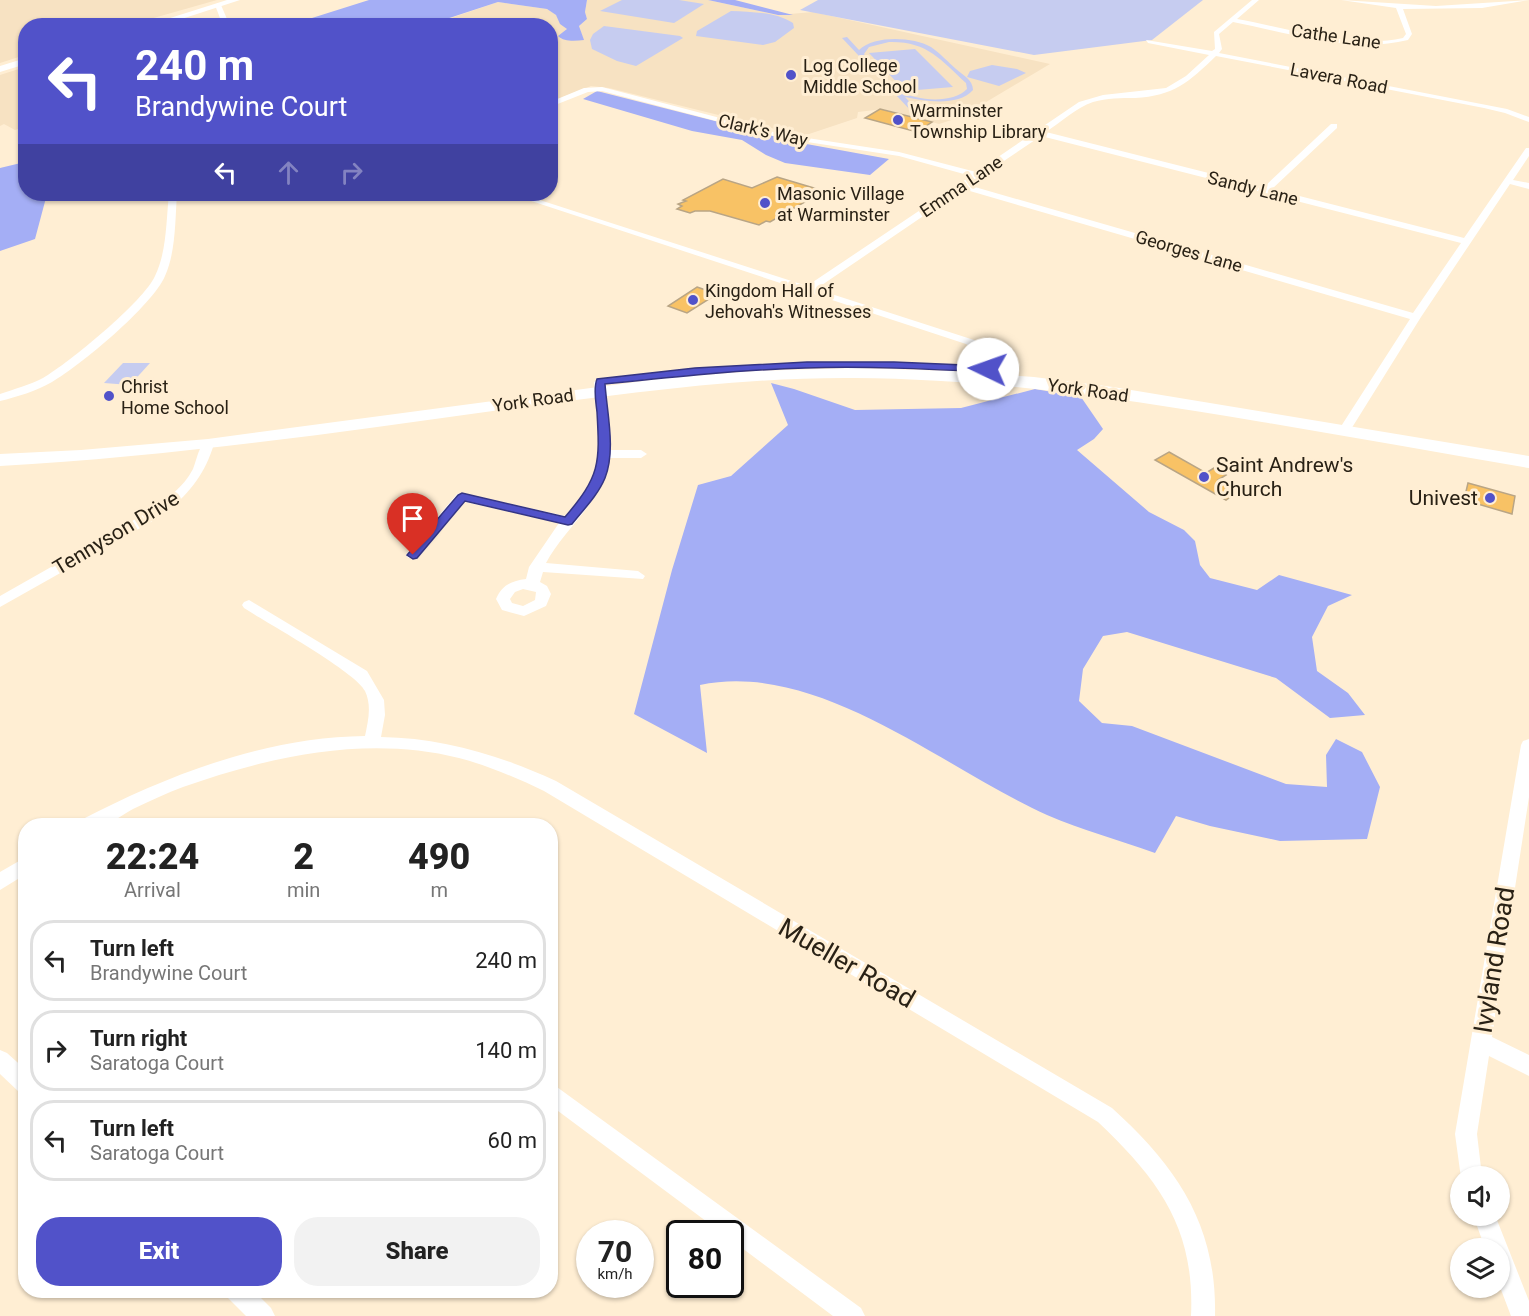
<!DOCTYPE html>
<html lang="en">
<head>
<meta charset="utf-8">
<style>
  :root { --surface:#fff; --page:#f2f2f2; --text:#222; --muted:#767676; --line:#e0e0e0; --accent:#5152c9 }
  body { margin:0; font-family:Roboto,sans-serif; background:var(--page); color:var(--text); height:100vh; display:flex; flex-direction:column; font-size:22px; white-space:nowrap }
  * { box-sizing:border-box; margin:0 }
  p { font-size:20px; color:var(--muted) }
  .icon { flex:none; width:33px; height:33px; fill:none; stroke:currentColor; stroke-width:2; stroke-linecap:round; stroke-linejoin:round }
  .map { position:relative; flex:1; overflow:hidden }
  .panel { position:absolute; left:18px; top:818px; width:540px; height:480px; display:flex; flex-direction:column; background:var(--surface); border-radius:24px; box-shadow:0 2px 4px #0004 }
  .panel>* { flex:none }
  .top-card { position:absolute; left:18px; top:18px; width:540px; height:183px; border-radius:24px; box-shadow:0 2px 4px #0004; background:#5152c9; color:#fff; overflow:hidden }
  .controls { position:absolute; left:1450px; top:1166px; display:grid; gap:12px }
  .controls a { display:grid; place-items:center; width:60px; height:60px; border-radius:50%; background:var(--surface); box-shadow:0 2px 4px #0004; font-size:30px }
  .speed { position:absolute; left:576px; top:1220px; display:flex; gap:12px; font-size:30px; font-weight:700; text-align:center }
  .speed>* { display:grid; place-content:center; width:78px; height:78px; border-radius:50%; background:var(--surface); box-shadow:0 2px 4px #0004; line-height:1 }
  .speed small { font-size:15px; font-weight:400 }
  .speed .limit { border:3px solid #111; border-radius:9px; background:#fff; color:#111 }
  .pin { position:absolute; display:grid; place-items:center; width:51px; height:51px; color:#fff; margin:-62px -26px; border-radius:50% 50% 50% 0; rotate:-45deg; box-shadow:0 0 6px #0007 }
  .pin .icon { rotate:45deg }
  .me { position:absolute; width:66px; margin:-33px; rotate:273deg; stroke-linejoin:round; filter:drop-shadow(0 0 4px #0008) }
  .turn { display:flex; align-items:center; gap:21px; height:126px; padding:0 18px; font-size:27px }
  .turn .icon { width:78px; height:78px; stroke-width:2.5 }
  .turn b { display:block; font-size:42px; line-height:51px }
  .lanes { display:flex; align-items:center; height:57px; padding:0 18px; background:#0003; justify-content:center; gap:30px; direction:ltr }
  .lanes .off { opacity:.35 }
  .eta { display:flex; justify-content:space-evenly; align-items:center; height:102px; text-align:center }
  .eta b { font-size:36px; font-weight:800; line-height:42px }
  .action { display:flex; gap:12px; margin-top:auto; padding:12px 18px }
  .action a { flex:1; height:69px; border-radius:24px; background:var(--accent); color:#fff; font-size:24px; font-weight:800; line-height:69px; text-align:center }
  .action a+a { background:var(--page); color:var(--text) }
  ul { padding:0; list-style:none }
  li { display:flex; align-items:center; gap:18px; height:81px; margin:0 12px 9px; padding:0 6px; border:3px solid var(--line); border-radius:24px }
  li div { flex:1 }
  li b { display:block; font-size:22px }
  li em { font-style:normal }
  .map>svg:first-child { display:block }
  .built { fill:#f7e2c2 }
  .green { fill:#c6ccf0; fill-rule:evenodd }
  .forest { fill:#a4aef5 }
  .building { fill:#f8c265; stroke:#b9a585; stroke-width:1.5 }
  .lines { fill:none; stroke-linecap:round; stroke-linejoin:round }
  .minor { fill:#fff; fill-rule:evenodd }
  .major { fill:#fff; fill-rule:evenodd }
  .highway { fill:#fff; fill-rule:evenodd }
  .route { fill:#5152c9; stroke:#353583; stroke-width:1.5 }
  .poi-dot { fill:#5152c9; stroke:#ffeed3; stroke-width:2 }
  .labels { text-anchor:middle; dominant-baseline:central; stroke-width:6; stroke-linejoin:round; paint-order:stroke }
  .far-street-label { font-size:18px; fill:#292115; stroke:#ffeed3 }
  .far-poi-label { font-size:18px; fill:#292115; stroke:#ffeed3; text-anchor:start }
  .poi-label { font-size:21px; fill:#292115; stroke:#ffeed3; text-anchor:start }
  .street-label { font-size:21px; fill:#292115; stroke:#ffeed3 }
  .near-street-label { font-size:26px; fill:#292115; stroke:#ffeed3 }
</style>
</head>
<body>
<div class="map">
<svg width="1529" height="1316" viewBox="0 0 1529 1316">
  <rect width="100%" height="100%" fill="#ffeed3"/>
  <g class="built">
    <path d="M0 0H217L129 25 26 26 25 55 0 63Z"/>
    <path d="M587 0H708L778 15 813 12 1050 64 961 117 939 124 883 109 858 112 857 118 803 136 609 88 591 86 551 102 550 26H428L498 2 547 9 556 15 567 29 560 38 580 40 583 39 579 26 587 19 585 12Z"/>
    <path d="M25 67V127L15 130 4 124 0 126V75Z"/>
  </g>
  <g class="green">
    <path d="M622 0H679L704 4 674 23 600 11Z"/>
    <path d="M818 0H1203L1152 40 1034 55 800 10Z"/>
    <path d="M731 11C751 12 776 12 793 23L794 28 775 42 763 45 696 36 697 31Z"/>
    <path d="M604 26 680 36 683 38 636 66 617 61 592 49 590 40 593 34Z"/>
    <path d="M847 37 859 50C875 35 913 37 931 47 940 53 948 62 956 69 963 75 973 80 973 90 958 107 924 101 905 97L919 112 913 113 842 38ZM889 42C927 41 940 59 966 83L967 89C953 104 916 101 900 91 887 83 873 66 864 54L869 47Z"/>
    <path d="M915 49 953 87 905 91 869 53Z"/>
    <path d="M992 65 1017 69 1026 73 999 86 967 77 970 71Z"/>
    <path d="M123 363H150L130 385 104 383Z"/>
  </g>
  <g class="forest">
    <path d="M369 0H587L585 12 587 19 579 26 584 40C575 41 564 42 558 36L567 29 560 24 556 15 547 9 498 2 428 25H329L312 18Z"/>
    <path d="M708 0H735L793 15H778Z"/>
    <path d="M597 91 801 143 889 159 870 175 785 163 766 155 742 140 692 131 583 99Z"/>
    <path d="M25 162 26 194H47L35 239 0 251V168Z"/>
    <path d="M771 383 794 389 855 410 961 408 1035 389 1081 397 1103 429 1094 439 1077 450 1149 512 1184 530 1195 541 1200 565 1210 578 1257 590 1279 575 1352 595 1328 606 1312 637 1317 671 1348 693 1365 715 1330 718 1276 678 1127 632 1103 636 1083 669 1079 701 1102 723 1132 726 1286 784 1327 787 1326 755 1336 739 1362 752 1380 787 1367 839 1280 841 1210 826 1176 816 1155 853C1119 840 1082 830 1047 815 944 769 819 660 700 685L707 753 634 714 672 570 698 485 731 476 788 425Z"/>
  </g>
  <g class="building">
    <path d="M880 109 932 122 917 132 865 118Z"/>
    <path d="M777 177 824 191 770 222 766 221 759 225 710 211H695L690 213 677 209 682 206 678 204 686 201 683 200 723 179 752 188Z"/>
    <path d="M697 287 717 294 687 313 668 306Z"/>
    <path d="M1169 452 1206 473 1214 468 1226 475 1218 480 1239 491 1226 500 1155 460Z"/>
    <path d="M1468 483 1515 496 1512 514 1464 500Z"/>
  </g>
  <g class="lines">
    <g class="minor">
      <path d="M1252 0H1259L1237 19C1288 28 1353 49 1403 38L1406 34 1396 8 1341 0 1436 6 1529 0 1482 8 1403 9 1412 34 1408 40C1352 54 1289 33 1233 22L1219 34 1222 49 1219 53 1507 109 1529 117V122L1505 113 1484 108 1216 56C1189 82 1174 96 1135 98 1121 98 1107 98 1093 102 1076 108 1061 122 1046 132L1264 187 1331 124H1337V128L1272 189 1464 238 1526 148H1529V156L1513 180 1529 183V189L1510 184 1421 317 1348 434 1344 435 1338 431 1410 319 963 189 816 289 974 340C990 349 993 362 995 379L989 382 983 379 978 353 966 344 510 194H521L807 286 971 176 899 156 781 138 602 91 588 92 550 107V102L584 88 602 87 781 134 899 152 976 172 1079 102 1103 95 1166 88 1186 76 1209 55 1148 43 1146 40 1212 51 1215 49 1214 32ZM1041 136 1461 243 1413 313 968 185Z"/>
      <path d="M218 3 221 5 230 26H223L215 5Z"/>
      <path d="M169 194H177C175 221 176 251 165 276 152 306 81 365 52 382 36 391 17 397 0 401V394C14 389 30 385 43 378 69 363 144 301 155 276 167 251 166 221 169 194Z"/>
      <path d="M600 379 606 382 610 450H641L647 454 641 458H609C605 500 565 527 546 563L638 571 645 576 643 579 543 572 540 582 547 586 551 594 546 606 524 616 502 610 496 599C502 585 511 581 526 579L529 567 559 523 465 502 418 558H408L406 555 408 552 457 494 462 493 565 516C574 505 585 495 591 482 605 451 596 414 594 382ZM523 589 536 592 535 600 523 606 512 603 510 599 515 592Z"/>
      <path d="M208 440 214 444C204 477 186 498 158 518L0 607V596L148 512C166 500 183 488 193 469 197 460 199 443 208 440Z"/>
      <path d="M249 600 367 671 384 700 385 715 381 737C443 738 499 755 556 781L1112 1108C1177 1167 1217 1225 1215 1316H1191C1195 1228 1159 1180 1098 1122L544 791C517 778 489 766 459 758 367 735 271 756 183 787 167 793 150 801 133 809 124 814 112 823 101 825 94 826 86 825 78 825L81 820C168 775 265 737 365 736 368 721 372 706 365 691 356 672 267 623 244 608L242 605 244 602Z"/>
      <path d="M1529 739V797L1492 1037 1529 1055V1076L1489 1056 1477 1134 1482 1176H1461V1178L1455 1134 1521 745 1523 741Z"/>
      <path d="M26 857V874L0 890V872Z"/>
      <path d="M0 1050 7 1053 26 1070V1095L19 1092 0 1074Z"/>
      <path d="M550 1082 861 1308 865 1316H833L730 1239V1233H722L550 1105Z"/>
      <path d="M1473 1215H1495L1529 1301V1316H1511L1500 1287V1248H1485Z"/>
      <path d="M224 1290H253L271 1308 275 1316H246L228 1298Z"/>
    </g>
    <g class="major">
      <path d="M227 0H240L160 26H145Z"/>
      <path d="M26 58V64L0 72V66Z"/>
    </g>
    <path class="highway" d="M853 368 952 371 1034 377 1113 387 1529 456V468C1440 453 1351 437 1262 422 1125 399 994 379 854 378 735 377 618 395 500 410 334 433 168 457 0 466V454L81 450 208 439 666 378 755 371Z"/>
  </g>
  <path class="route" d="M807 362H894L988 366 993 369 988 372C927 369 866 366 805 368 738 370 672 377 605 384 607 413 616 450 605 478 598 495 584 509 572 524L568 525 465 501 417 558 413 559 407 555 458 495 462 493 565 517C600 476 600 464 597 412 596 402 593 389 597 379L695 368Z"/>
  <g class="poi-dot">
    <circle cx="791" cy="75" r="6"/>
    <circle cx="898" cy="120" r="6"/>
    <circle cx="765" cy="203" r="6"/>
    <circle cx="693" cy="300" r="6"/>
    <circle cx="109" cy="396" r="6"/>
    <circle cx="1204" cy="477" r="6"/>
    <circle cx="1490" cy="498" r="6"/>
  </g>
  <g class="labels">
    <g class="far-street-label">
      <text transform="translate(1336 36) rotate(8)">Cathe Lane</text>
      <text transform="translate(1339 78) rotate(11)">Lavera Road</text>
      <text transform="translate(763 130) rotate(13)">Clark's Way</text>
      <text transform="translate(961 186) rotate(-34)">Emma Lane</text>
      <text transform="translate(1253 188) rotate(14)">Sandy Lane</text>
      <text transform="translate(1189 251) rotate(16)">Georges Lane</text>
      <text transform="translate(1088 390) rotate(8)">York Road</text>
      <text transform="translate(533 400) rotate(-8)">York Road</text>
    </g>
    <g class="far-poi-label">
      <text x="803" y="65">Log College<tspan x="803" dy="21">Middle School</tspan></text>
      <text x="910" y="110">Warminster<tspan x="910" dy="21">Township Library</tspan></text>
      <text x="777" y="193">Masonic Village<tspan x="777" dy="21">at Warminster</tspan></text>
      <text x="705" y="290">Kingdom Hall of<tspan x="705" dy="21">Jehovah's Witnesses</tspan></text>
      <text x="121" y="386">Christ<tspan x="121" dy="21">Home School</tspan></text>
    </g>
    <g class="poi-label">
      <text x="1216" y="465">Saint Andrew's<tspan x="1216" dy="24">Church</tspan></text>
      <text x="1478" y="498" text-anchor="end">Univest</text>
    </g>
    <g class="street-label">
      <text transform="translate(116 533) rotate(-31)">Tennyson Drive</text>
    </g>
    <g class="near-street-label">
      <text transform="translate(1494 960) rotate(-81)">Ivyland Road</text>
      <text transform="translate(847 963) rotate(30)">Mueller Road</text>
    </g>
  </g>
</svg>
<div class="controls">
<a><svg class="icon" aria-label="sound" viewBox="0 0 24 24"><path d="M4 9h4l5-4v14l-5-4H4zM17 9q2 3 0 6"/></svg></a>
<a><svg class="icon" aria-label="layers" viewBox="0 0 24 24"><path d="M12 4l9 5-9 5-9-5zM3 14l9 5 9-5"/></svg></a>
</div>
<div class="speed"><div>70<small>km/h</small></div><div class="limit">80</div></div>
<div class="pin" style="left:413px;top:555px;background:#d93025"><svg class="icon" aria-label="arrive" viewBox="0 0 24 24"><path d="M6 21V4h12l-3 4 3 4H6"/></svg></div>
<svg class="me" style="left:988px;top:369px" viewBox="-20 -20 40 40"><circle r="19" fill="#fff"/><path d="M0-13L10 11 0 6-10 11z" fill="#5152c9"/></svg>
<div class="top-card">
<div class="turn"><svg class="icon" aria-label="left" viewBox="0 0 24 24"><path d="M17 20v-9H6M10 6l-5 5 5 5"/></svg><div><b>240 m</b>Brandywine Court</div></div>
<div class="lanes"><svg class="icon" aria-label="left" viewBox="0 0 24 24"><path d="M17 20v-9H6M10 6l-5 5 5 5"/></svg><svg class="icon off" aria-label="ahead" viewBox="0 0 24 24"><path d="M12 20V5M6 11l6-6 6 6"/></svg><svg class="icon off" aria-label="right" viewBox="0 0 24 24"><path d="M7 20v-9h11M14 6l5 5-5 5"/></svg></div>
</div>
<section class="panel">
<div class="eta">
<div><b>22:24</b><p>Arrival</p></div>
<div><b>2</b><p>min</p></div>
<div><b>490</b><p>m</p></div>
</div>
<ul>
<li><svg class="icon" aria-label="left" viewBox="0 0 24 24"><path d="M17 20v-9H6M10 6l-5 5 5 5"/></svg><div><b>Turn left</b><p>Brandywine Court</p></div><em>240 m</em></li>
<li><svg class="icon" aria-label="right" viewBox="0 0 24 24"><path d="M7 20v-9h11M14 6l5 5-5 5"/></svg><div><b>Turn right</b><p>Saratoga Court</p></div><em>140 m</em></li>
<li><svg class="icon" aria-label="left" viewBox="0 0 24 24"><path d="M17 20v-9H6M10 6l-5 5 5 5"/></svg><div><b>Turn left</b><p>Saratoga Court</p></div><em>60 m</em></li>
</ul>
<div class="action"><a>Exit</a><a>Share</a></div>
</section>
</div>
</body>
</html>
